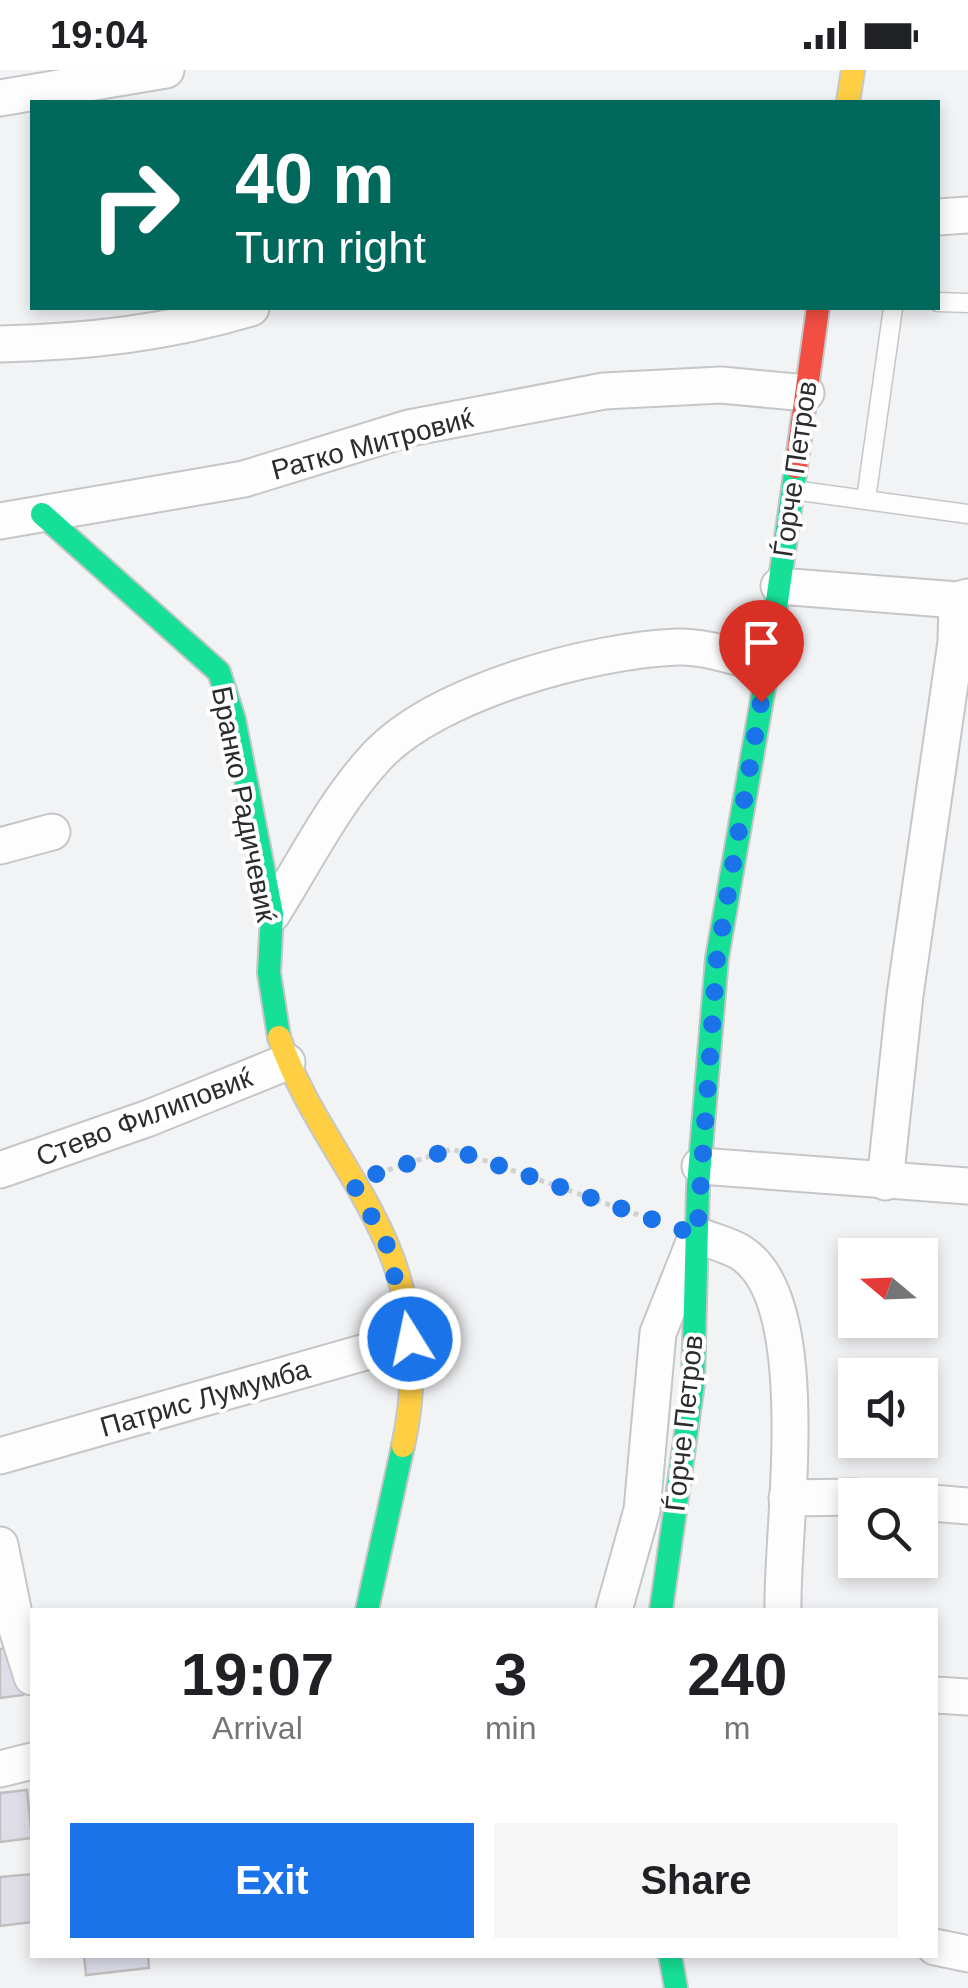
<!DOCTYPE html>
<html lang="en">
<head>
<meta charset="utf-8">
<style>
  :root { --surface:#fff; --page:#f6f6f6; --text:#202124; --muted:#757577; --accent:#1a73e8 }
  body { margin:0; font-family:Helvetica,sans-serif; background:var(--page); color:var(--text); height:100vh; display:flex; flex-direction:column; font-size:38px; white-space:nowrap }
  * { box-sizing:border-box; margin:0 }
  p { font-size:32px; color:var(--muted) }
  .icon { flex:none; width:55px; height:55px; fill:none; stroke:currentColor; stroke-width:2; stroke-linecap:round; stroke-linejoin:round }
  .map { position:relative; flex:1; overflow:hidden }
  .drawer { position:absolute; left:30px; top:1538px; width:908px; height:350px; display:flex; flex-direction:column; background:var(--surface); border-radius:0px; box-shadow:0 5px 15px #0003 }
  .drawer>* { flex:none }
  .hud { position:absolute; left:30px; top:30px; width:910px; height:210px; border-radius:0px; box-shadow:0 5px 15px #0003; background:#00695c; color:#fff; overflow:hidden }
  .needle { width:65px; rotate:289deg }
  .tools { position:absolute; left:838px; top:1168px; display:grid; gap:20px }
  .tools a { display:grid; place-items:center; width:100px; height:100px; border-radius:0px; background:var(--surface); box-shadow:0 5px 15px #0003; font-size:50px }
  .pin { position:absolute; display:grid; place-items:center; width:85px; height:85px; color:#fff; margin:-102px -42px; border-radius:50% 50% 50% 0; rotate:-45deg; box-shadow:0 0 10px #0007 }
  .pin .icon { rotate:45deg }
  .me { position:absolute; width:110px; margin:-55px; rotate:350deg; stroke-linejoin:round; filter:drop-shadow(0 0 8px #0008) }
  .turn { display:flex; align-items:center; gap:35px; height:210px; padding:0 40px; font-size:45px }
  .turn .icon { width:130px; height:130px; stroke-width:2.5 }
  .turn b { display:block; font-size:70px; line-height:85px }
  .eta { display:flex; justify-content:space-evenly; align-items:center; height:170px; text-align:center }
  .eta b { font-size:60px; font-weight:600; line-height:70px }
  .primary-button { display:flex; gap:20px; margin-top:auto; padding:20px 40px }
  .primary-button a { flex:1; height:115px; border-radius:0px; background:var(--accent); color:#fff; font-size:40px; font-weight:600; line-height:115px; text-align:center }
  .primary-button a+a { background:var(--page); color:var(--text) }
  .status { display:flex; justify-content:space-between; align-items:center; height:70px; padding:0 50px; background:var(--surface); direction:ltr }
  .status svg { height:28px; fill:currentColor }
  .map>svg:first-child { display:block }
  .building { fill:#dddee8; stroke:#bfbfc0; stroke-width:2.5 }
  .lines { fill:none; stroke-linecap:round; stroke-linejoin:round }
  .lane-casing { stroke:#c5c6c8; stroke-width:21 }
  .street-casing { stroke:#c5c6c8; stroke-width:39 }
  .fast-casing { stroke:#c5c6c8; stroke-width:26 }
  .slow-casing { stroke:#c5c6c8; stroke-width:26 }
  .jam-casing { stroke:#c5c6c8; stroke-width:26 }
  .path { stroke:#d1d1d2; stroke-width:5; stroke-dasharray:5 5; stroke-linecap:butt }
  .lane { stroke:#fdfdfe; stroke-width:18 }
  .street { stroke:#fdfdfe; stroke-width:35 }
  .fast { stroke:#16e098; stroke-width:22 }
  .slow { stroke:#ffcf43; stroke-width:22 }
  .jam { stroke:#f24e42; stroke-width:22 }
  .route { stroke:#1a73e8; stroke-width:18; stroke-dasharray:0 32.4 }
  .labels { text-anchor:middle; dominant-baseline:central; stroke-width:8; stroke-linejoin:round; paint-order:stroke }
  .street-label { font-size:28px; fill:#2b2c2d; stroke:#fff }
</style>
</head>
<body>
<div class="status"><b>19:04</b><svg viewBox="0 0 49 12"><path d="M0 12V9h3v3zM5 12V6h3v6zM10 12V3h3v9zM15 12V0h3v12zM26 1h20v11H26zM47 4h2v5h-2z"/></svg></div>
<div class="map">
<svg width="968" height="1918" viewBox="0 0 968 1918">
  <rect width="100%" height="100%" fill="#f2f3f5"/>
  <g class="building">
    <path d="M17 1577 23 1625 0 1628V1579Z"/>
    <path d="M27 1720 32 1768 0 1772V1723Z"/>
    <path d="M32 1804V1852L0 1856V1807Z"/>
    <path d="M84 1885H148L149 1898 86 1905Z"/>
  </g>
  <g class="lines">
    <g class="lane-casing">
      <g id="lane">
        <path d="M938 232 968 233"/>
        <path d="M793 420 968 444"/>
        <path d="M866 429 893 238"/>
      </g>
    </g>
    <g class="street-casing">
      <g id="street">
        <path d="M0 28 166 0"/>
        <path d="M938 147 968 145"/>
        <path d="M0 274C87 272 168 263 251 238"/>
        <path d="M0 451 244 409 409 358 604 321 721 315 806 323"/>
        <path d="M779 516 957 530"/>
        <path d="M0 776 52 762"/>
        <path d="M272 844C305 792 334 732 377 686 437 622 592 580 678 577 706 576 740 589 768 595"/>
        <path d="M700 1096 968 1116"/>
        <path d="M0 1100 149 1048 287 992"/>
        <path d="M885 1112 905 925 956 572 957 530 968 527"/>
        <path d="M0 1386 411 1269"/>
        <path d="M787 1428 855 1427"/>
        <path d="M920 1432 968 1436"/>
        <path d="M0 1475 17 1559 32 1607"/>
        <path d="M614 1540 642 1440 658 1263 697 1165C711 1171 728 1175 740 1182 818 1229 781 1460 783 1540"/>
        <path d="M935 1625 968 1627"/>
        <path d="M0 1699 32 1691"/>
        <path d="M935 1877 968 1884"/>
      </g>
    </g>
    <g class="fast-casing">
      <g id="fast">
        <path d="M42 444 219 602 234 649 272 844 269 903 279 967"/>
        <path d="M367 1540 403 1376"/>
        <path d="M661 1540 693 1314 698 1116 717 888 768 595 796 397"/>
        <path d="M670 1885 676 1918"/>
      </g>
    </g>
    <g class="slow-casing">
      <g id="slow">
        <path d="M848 32 853 0"/>
        <path d="M279 967C304 1041 355 1101 386 1172 414 1236 418 1309 403 1376"/>
      </g>
    </g>
    <g class="jam-casing">
      <path id="jam" d="M796 397 818 238"/>
    </g>
    <path class="path" d="M388 1100 452 1079 661 1153"/>
    <use href="#lane" class="lane"/>
    <use href="#street" class="street"/>
    <use href="#fast" class="fast"/>
    <use href="#slow" class="slow"/>
    <use href="#jam" class="jam"/>
  </g>
  <g class="lines">
    <path class="route" d="M410 1269 386 1172 352 1112 452 1079 697 1165 717 888 761 632"/>
  </g>
  <g class="labels">
    <g class="street-label">
      <text transform="translate(372 374) rotate(-15)">Ратко Митровиќ</text>
      <text transform="translate(795 399) rotate(-82)">Ѓорче Петров</text>
      <text transform="translate(244 734) rotate(79)">Бранко Радичевиќ</text>
      <text transform="translate(144 1047) rotate(-21)">Стево Филиповиќ</text>
      <text transform="translate(205 1328) rotate(-16)">Патрис Лумумба</text>
      <text transform="translate(684 1353) rotate(-84)">Ѓорче Петров</text>
    </g>
  </g>
</svg>
<div class="tools">
<a><svg class="needle" viewBox="-14 -14 28 28"><path d="M0-13l5 13h-10z" fill="#e53935"/><path d="M0 13l5-13h-10z" fill="#757577"/></svg></a>
<a><svg class="icon" aria-label="sound" viewBox="0 0 24 24"><path d="M4 9h4l5-4v14l-5-4H4zM17 9q2 3 0 6"/></svg></a>
<a><svg class="icon" aria-label="search" viewBox="0 0 24 24"><circle cx="10" cy="10" r="6"/><path d="M15 15l6 6"/></svg></a>
</div>
<div class="pin" style="left:761px;top:632px;background:#d93025"><svg class="icon" aria-label="arrive" viewBox="0 0 24 24"><path d="M6 21V4h12l-3 4 3 4H6"/></svg></div>
<svg class="me" style="left:410px;top:1269px" viewBox="-20 -20 40 40"><circle r="17" fill="#1a73e8" stroke="#fff" stroke-width="3"/><path d="M0-11L8 9 0 5-8 9z" fill="#fff"/></svg>
<div class="hud">
<div class="turn"><svg class="icon" aria-label="right" viewBox="0 0 24 24"><path d="M7 20v-9h11M14 6l5 5-5 5"/></svg><div><b>40 m</b>Turn right</div></div>
</div>
<section class="drawer">
<div class="eta">
<div><b>19:07</b><p>Arrival</p></div>
<div><b>3</b><p>min</p></div>
<div><b>240</b><p>m</p></div>
</div>
<div class="primary-button"><a>Exit</a><a>Share</a></div>
</section>
</div>
</body>
</html>
